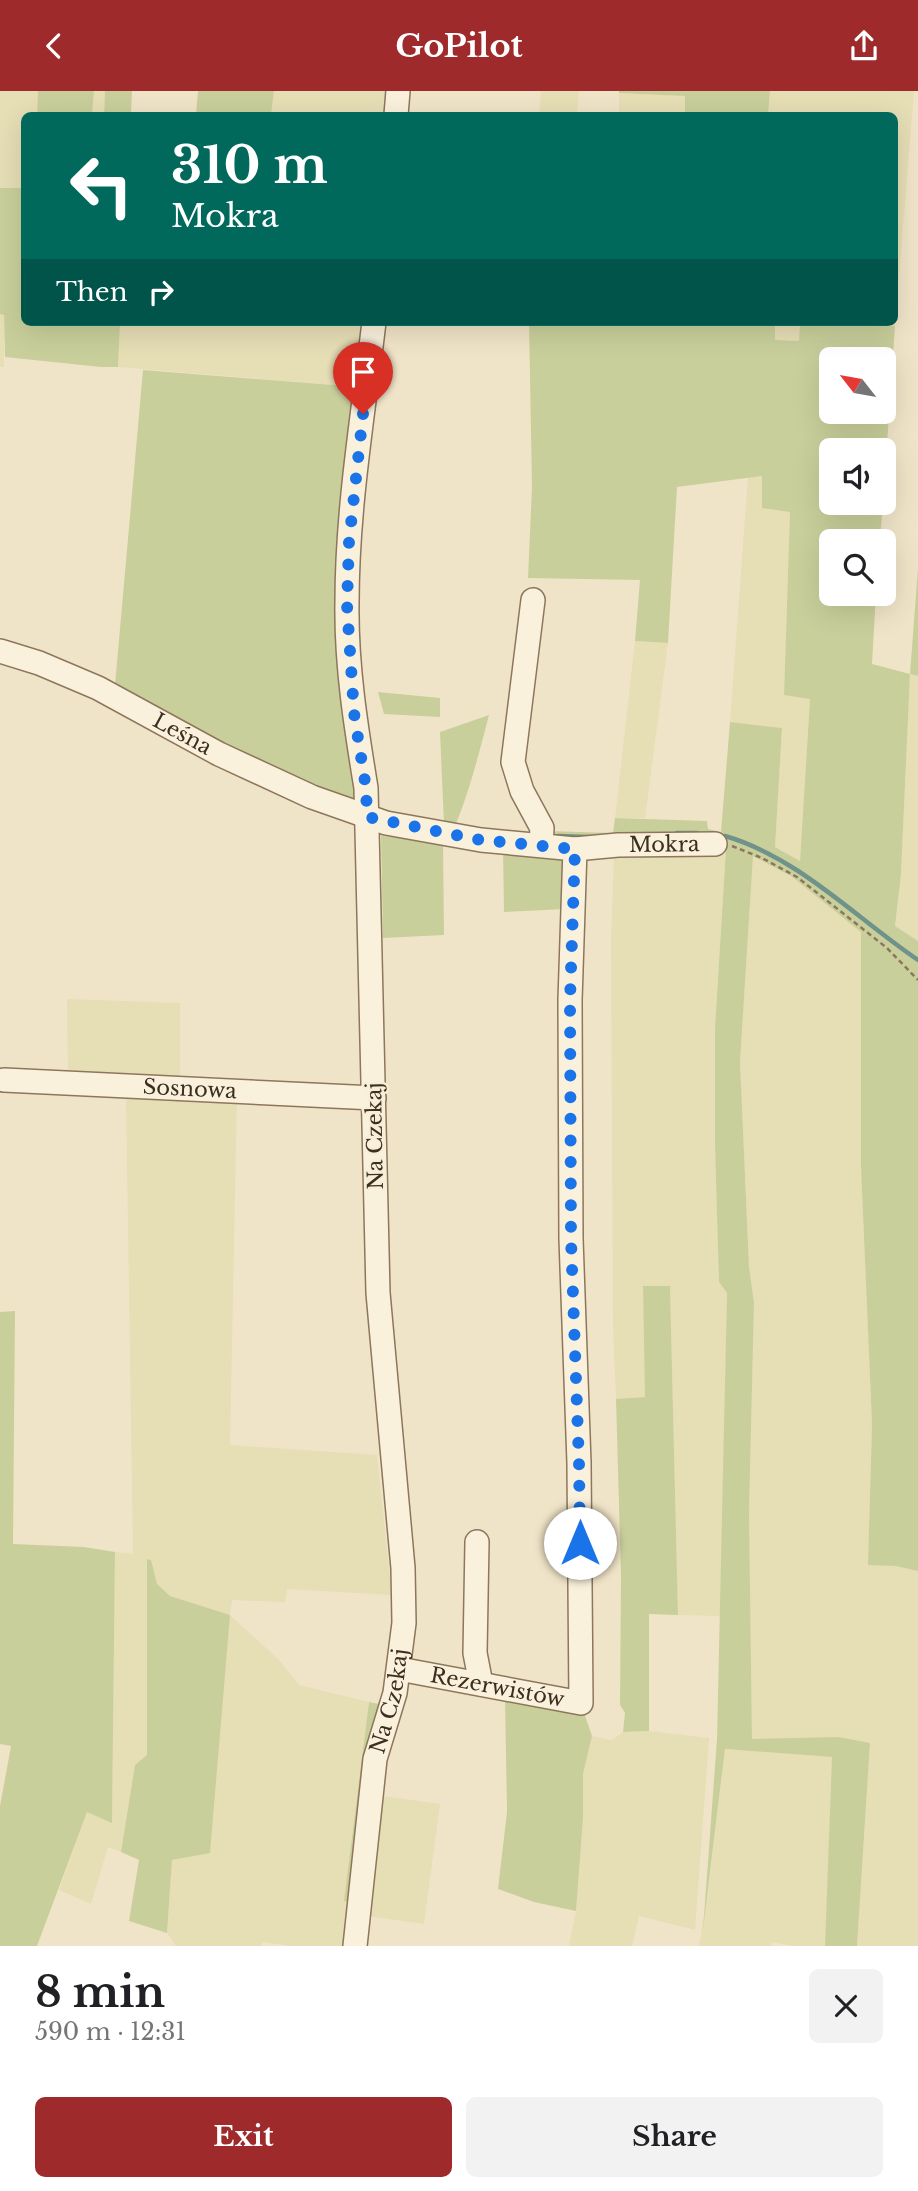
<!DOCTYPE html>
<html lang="en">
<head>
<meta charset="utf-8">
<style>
  :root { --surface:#fff; --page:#f2f2f2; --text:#202124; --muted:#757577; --accent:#9e2a2b }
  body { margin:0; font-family:"Libre Baskerville",serif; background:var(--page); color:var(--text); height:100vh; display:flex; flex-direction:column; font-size:26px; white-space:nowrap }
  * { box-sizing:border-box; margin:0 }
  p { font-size:23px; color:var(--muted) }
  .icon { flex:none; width:38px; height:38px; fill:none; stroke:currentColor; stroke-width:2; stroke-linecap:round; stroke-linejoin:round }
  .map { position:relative; height:1855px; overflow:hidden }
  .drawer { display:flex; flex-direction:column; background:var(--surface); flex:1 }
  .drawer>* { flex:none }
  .hud { position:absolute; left:21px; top:21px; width:877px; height:214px; border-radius:10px; box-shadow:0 7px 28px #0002; background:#00695c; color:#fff; overflow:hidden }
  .needle { width:46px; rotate:301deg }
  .fabs { position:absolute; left:819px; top:256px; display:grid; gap:14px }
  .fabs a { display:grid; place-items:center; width:77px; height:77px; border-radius:10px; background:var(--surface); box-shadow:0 7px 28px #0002; font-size:35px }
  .pin { position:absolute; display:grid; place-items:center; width:60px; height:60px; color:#fff; margin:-72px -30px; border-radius:50% 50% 50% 0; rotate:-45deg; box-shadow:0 0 7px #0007 }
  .pin .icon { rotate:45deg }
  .me { position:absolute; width:77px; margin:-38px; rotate:0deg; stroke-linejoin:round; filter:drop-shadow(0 0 5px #0008) }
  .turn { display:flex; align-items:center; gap:24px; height:147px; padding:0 35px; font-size:32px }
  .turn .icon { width:91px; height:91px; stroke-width:2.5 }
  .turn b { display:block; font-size:49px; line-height:60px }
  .then { display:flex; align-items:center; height:66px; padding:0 35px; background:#0003; gap:14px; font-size:26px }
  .round { display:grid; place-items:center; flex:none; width:74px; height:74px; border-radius:10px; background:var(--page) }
  .summary { display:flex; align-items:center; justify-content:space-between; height:119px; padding:0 35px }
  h1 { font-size:42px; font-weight:700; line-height:52px }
  .action { display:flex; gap:14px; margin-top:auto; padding:14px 35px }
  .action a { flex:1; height:80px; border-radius:10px; background:var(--accent); color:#fff; font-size:28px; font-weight:700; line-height:80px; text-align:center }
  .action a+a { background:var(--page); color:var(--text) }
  header { display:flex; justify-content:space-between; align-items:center; height:91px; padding:0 35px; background:var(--accent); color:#fff; font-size:32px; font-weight:700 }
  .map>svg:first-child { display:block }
  .farmland { fill:#e6deb5 }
  .green { fill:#c9cf9b; fill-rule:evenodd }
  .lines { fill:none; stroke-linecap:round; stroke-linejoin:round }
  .stream { stroke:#6f938a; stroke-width:4.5 }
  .minor-casing { stroke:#8d765c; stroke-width:26 }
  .path { stroke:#8d765c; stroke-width:2.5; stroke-dasharray:5 3.5; stroke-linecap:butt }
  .minor { stroke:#faf1dc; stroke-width:23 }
  .route { stroke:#1a73e8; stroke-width:12; stroke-dasharray:0 21.6 }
  .labels { text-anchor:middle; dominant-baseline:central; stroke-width:5; stroke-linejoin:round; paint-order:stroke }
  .street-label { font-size:21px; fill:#3d2e20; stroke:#f7eed8 }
</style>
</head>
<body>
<header><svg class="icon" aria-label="back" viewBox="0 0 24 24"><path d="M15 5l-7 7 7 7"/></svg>GoPilot<svg class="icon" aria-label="share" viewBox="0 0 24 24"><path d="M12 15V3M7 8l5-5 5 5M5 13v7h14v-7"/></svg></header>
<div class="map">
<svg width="918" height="1855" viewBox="0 0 918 1855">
  <rect width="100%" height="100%" fill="#f0e4c8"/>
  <g class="farmland">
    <path d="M0 0H38L37 24H24V97H0Z"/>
    <path d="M94 0H105L104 24H92Z"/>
    <path d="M274 0H390L387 24H271Z"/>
    <path d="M541 0H579L577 21 611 24H539Z"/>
    <path d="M770 0H914L895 235 851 231H894V24H768Z"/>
    <path d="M619 2 685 5V24H619Z"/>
    <rect x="0" y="223" width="4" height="53"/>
    <path d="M120 231H364L357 290 346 295 118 276Z"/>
    <path d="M775 231H800L799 250 774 249Z"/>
    <path d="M762 385 790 421 784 603 810 607 800 770 775 756 782 637 730 631 748 386Z"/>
    <path d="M635 550 668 552 645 727H615Z"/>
    <path d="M910 583 918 585V850L895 836 901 783Z"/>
    <path d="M726 756 715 937V1055L719 1191 727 1202 721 1525 678 1524 670 1195 643 1196 646 1306 616 1308 613 1235 611 852 614 760Z"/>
    <path d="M753 764 791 785 861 840V1076L872 1333 868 1473 896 1475 918 1480V1855H857L870 1652 752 1649 749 1421 754 1212 749 1175 740 971Z"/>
    <path d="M67 908 180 912V991L68 988Z"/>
    <path d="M237 1003 230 1354 377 1364 392 1504 287 1498 285 1511 232 1509 230 1524 279 1569 299 1594 369 1611 344 1810 350 1811 347 1855H292L262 1851 261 1855H176L167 1842 172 1769 229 1524 170 1505 157 1493 147 1468V1664L135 1674 121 1761 108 1756 91 1813 59 1799 87 1720 112 1731 115 1461 133 1463 126 1004Z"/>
    <path d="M649 1640 709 1647 695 1839 639 1825 632 1855H569L576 1820 583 1727V1683L592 1645 612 1649 623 1641Z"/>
    <path d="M725 1658 833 1666 825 1855H792L772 1851 771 1855H699L710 1786Z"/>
    <path d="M383 1705 440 1713 424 1833 367 1825Z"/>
  </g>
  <g class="green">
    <path d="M38 0H94L92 24H37Z"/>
    <path d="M105 0H132L131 21 173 24H104Z"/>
    <path d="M198 0H274L271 24H196Z"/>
    <path d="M619 0H770L768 24H685V5L619 2Z"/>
    <path d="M0 97H24V231H120L118 276H101L5 266 4 224 0 223Z"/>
    <path d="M529 231H775V249L799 250 800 231H851L895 235 884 397V359H831V411H883L880 450H831V502H876L872 573 910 583 918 477V585L910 583 901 783 895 835 918 850V1480L896 1475 868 1474 872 1333 861 1076V841L791 785 753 765 740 971 749 1175 754 1212 749 1421 752 1648 838 1646 870 1652 857 1855H825L832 1666 725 1658 703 1839 717 1648 727 1202 719 1191 715 1055V937L726 757 614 760 551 749 548 740 613 742 615 727 707 730 708 738 721 741 730 631 782 637 775 756 800 770 810 608 784 604 790 421 762 417V385L677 396 668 552 635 550 640 489 528 487 532 396ZM831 268H884V320H831Z"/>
    <path d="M143 279 346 295 357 290V706L353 710 342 711 217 652 115 594Z"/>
    <path d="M378 601 440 607V626L384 623Z"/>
    <path d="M489 624C479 662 470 699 455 735L444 733 440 641Z"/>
    <path d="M381 745 443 750 444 844 383 847Z"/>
    <path d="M503 758 567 764 566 818 504 821Z"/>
    <path d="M643 1195H670L678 1524 649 1523V1640L623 1641 625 1622 620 1614 621 1484 616 1308 645 1306Z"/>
    <path d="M15 1220 13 1453 84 1456 115 1461 112 1732 87 1721 37 1855H0V1715L11 1655 0 1653V1221Z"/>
    <path d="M147 1468 151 1469 157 1493 170 1505 230 1524 210 1762 172 1769 167 1842 129 1830 139 1769 121 1761 135 1674 147 1664Z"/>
    <path d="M505 1606 583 1619 592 1645 583 1683V1727L576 1820 534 1811 498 1798 507 1721Z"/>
    <path d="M369 1611 379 1613 369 1670 350 1811 344 1810Z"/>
  </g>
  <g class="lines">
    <g class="stream">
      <path d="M677 742H697"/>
      <path d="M558 745 588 746"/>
      <path d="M725 745C798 766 856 827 918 869"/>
    </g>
    <g class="minor-casing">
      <g id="minor">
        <path d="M396 24 398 0"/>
        <path d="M533 509 513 671 522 700 542 737 541 754"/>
        <path id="s1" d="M0 560 39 572 98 597 219 663 312 706 386 732 481 749 575 758 618 754 715 753"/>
        <path id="s2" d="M4 989 374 1007"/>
        <path d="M477 1451 475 1562 481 1593"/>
        <path id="s3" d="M399 1578 581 1612 579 1372 571 1148 570 909 575 758"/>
        <path id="s4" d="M355 1855 375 1668 395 1602 404 1532 403 1477 378 1202 366 697C356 636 346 574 347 512 347 418 363 324 374 231"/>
      </g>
    </g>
    <path class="path" d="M732 755 762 767 797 786 887 857 918 889"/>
    <use href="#minor" class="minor"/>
  </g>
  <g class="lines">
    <path class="route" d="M363 323 349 451 347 514 354 622 366 697 367 726 481 749 575 758 570 909 571 1148 579 1372 580 1452"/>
  </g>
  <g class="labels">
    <g class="street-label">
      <text stroke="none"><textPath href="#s1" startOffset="201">Leśna</textPath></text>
      <text stroke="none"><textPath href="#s1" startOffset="704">Mokra</textPath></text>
      <text stroke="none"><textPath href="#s2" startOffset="186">Sosnowa</textPath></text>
      <text transform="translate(375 1045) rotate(-91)">Na Czekaj</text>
      <text stroke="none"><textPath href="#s3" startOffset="100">Rezerwistów</textPath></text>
      <text stroke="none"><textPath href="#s4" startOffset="248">Na Czekaj</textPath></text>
    </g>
  </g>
</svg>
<div class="fabs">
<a><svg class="needle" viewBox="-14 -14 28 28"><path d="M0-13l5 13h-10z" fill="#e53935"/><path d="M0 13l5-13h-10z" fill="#757577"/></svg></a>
<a><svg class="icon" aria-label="sound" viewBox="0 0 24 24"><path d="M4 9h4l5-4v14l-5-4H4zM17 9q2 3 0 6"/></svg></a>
<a><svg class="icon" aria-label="search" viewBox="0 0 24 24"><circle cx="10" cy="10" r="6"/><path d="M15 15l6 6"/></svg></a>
</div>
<div class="pin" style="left:363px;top:323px;background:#d93025"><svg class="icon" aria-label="arrive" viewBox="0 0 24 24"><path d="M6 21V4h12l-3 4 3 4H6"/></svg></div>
<svg class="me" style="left:580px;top:1452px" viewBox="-20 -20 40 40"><circle r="19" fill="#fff"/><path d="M0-13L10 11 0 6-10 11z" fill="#1a73e8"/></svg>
<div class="hud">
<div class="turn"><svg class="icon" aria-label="left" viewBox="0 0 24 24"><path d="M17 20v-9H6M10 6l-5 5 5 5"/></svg><div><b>310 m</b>Mokra</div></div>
<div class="then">Then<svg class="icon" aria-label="right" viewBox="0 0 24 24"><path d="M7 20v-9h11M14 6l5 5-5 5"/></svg></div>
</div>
</div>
<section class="drawer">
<div class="summary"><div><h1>8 min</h1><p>590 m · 12:31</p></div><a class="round"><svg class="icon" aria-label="close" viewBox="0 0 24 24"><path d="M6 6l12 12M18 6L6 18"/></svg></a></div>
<div class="action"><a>Exit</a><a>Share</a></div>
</section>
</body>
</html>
